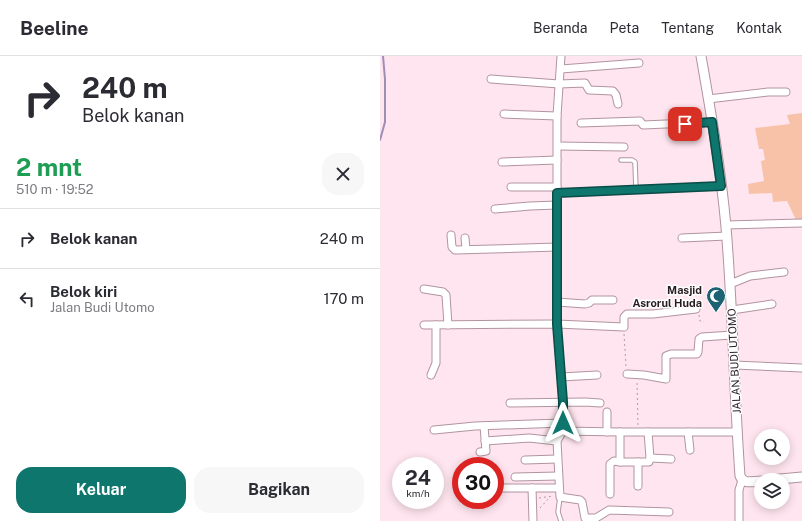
<!DOCTYPE html>
<html lang="id">
<head>
<meta charset="utf-8">
<style>
  :root { --surface:#fff; --page:#f7f7f7; --text:#2b2b33; --muted:#7c7c81; --line:#e1e1e2; --accent:#0f766e }
  body { margin:0; font-family:"Public Sans",sans-serif; background:var(--page); color:var(--text); height:100vh; display:flex; flex-direction:column; font-size:15px; white-space:nowrap }
  * { box-sizing:border-box; margin:0 }
  p { font-size:13px; color:var(--muted) }
  .icon { flex:none; width:22px; height:22px; fill:none; stroke:currentColor; stroke-width:2; stroke-linecap:round; stroke-linejoin:round }
  .map { position:relative; flex:1; overflow:hidden }
  .panel { display:flex; flex-direction:column; background:var(--surface); width:380px }
  .panel>* { flex:none }
  .guide { background:#fff; color:var(--text); overflow:hidden }
  .tools { position:absolute; left:374px; top:373px; display:grid; gap:8px }
  .tools a { display:grid; place-items:center; width:36px; height:36px; border-radius:50%; background:var(--surface); box-shadow:0 2px 10px #0003; font-size:20px }
  .speed { position:absolute; left:12px; top:401px; display:flex; gap:8px; font-size:20px; font-weight:700; text-align:center }
  .speed>* { display:grid; place-content:center; width:52px; height:52px; border-radius:50%; background:var(--surface); box-shadow:0 2px 10px #0003; line-height:1 }
  .speed small { font-size:10px; font-weight:400 }
  .speed .limit { border:6px solid #d22; background:#fff; color:#111 }
  .pin { position:absolute; display:grid; place-items:center; width:34px; height:34px; color:#fff; margin:-17px; border-radius:8px; box-shadow:0 2px 6px #0006 }
  .me { position:absolute; width:44px; margin:-22px; rotate:0deg; stroke-linejoin:round; filter:drop-shadow(0 0 3px #0008) }
  .turn { display:flex; align-items:center; gap:14px; height:84px; padding:0 16px; font-size:18px }
  .turn .icon { width:52px; height:52px; stroke-width:2.5 }
  .turn b { display:block; font-size:28px; line-height:34px }
  .round { display:grid; place-items:center; flex:none; width:42px; height:42px; border-radius:16px; background:var(--page) }
  .head { display:flex; align-items:center; justify-content:space-between; height:68px; padding:0 16px }
  h1 { font-size:24px; font-weight:700; line-height:30px; color:#1e9e55 }
  .cta { display:flex; gap:8px; margin-top:auto; padding:8px 16px }
  .cta a { flex:1; height:46px; border-radius:16px; background:var(--accent); color:#fff; font-size:16px; font-weight:700; line-height:46px; text-align:center }
  .cta a+a { background:var(--page); color:var(--text) }
  ul { padding:0; list-style:none }
  li { display:flex; align-items:center; gap:12px; height:60px; padding:0 16px; border-top:1px solid var(--line) }
  li div { flex:1 }
  li b { display:block; font-size:15px }
  li em { font-style:normal }
  header { display:flex; align-items:center; gap:24px; box-sizing:border-box; height:56px; padding:0 20px; background:var(--surface); border-bottom:1px solid var(--line) }
  header strong { font-size:19px }
  nav { display:flex; gap:22px; margin-inline-start:auto; font-size:14px }
  main { display:flex; flex:1; min-height:0 }
  .map>svg:first-child { display:block }
  .green { fill:#f8c2a9 }
  .lines { fill:none; stroke-linecap:round; stroke-linejoin:round }
  .stream { stroke:#9d8eb8; stroke-width:2 }
  .service-casing { stroke:#b194a0; stroke-width:5.5 }
  .minor-casing { stroke:#b194a0; stroke-width:9 }
  .tertiary-casing { stroke:#b194a0; stroke-width:11 }
  .path { stroke:#b09ca3; stroke-width:1; stroke-dasharray:2 3; stroke-linecap:butt }
  .service { stroke:#fff; stroke-width:3.5 }
  .minor { stroke:#fff; stroke-width:7 }
  .tertiary { stroke:#fff; stroke-width:9 }
  .route-casing { stroke:#0a4d48; stroke-width:10 }
  .route { stroke:#0f766e; stroke-width:7 }
  .labels { text-anchor:middle; dominant-baseline:central; stroke-width:3; stroke-linejoin:round; paint-order:stroke }
  .poi-label { font-size:11px; font-weight:bold; fill:#271c20; stroke:#fff; text-anchor:end }
  .street-label { font-size:11px; fill:#271c20; stroke:#fff }
</style>
</head>
<body>
<header>
<strong>Beeline</strong>
<nav><a>Beranda</a><a>Peta</a><a>Tentang</a><a>Kontak</a></nav>
</header>
<main>
<section class="panel">
<div class="guide">
<div class="turn"><svg class="icon" aria-label="right" viewBox="0 0 24 24"><path d="M7 20v-9h11M14 6l5 5-5 5"/></svg><div><b>240 m</b>Belok kanan</div></div>
</div>
<div class="head"><div><h1>2 mnt</h1><p>510 m · 19:52</p></div><a class="round"><svg class="icon" aria-label="close" viewBox="0 0 24 24"><path d="M6 6l12 12M18 6L6 18"/></svg></a></div>
<ul>
<li><svg class="icon" aria-label="right" viewBox="0 0 24 24"><path d="M7 20v-9h11M14 6l5 5-5 5"/></svg><div><b>Belok kanan</b></div><em>240 m</em></li>
<li><svg class="icon" aria-label="left" viewBox="0 0 24 24"><path d="M17 20v-9H6M10 6l-5 5 5 5"/></svg><div><b>Belok kiri</b><p>Jalan Budi Utomo</p></div><em>170 m</em></li>
</ul>
<div class="cta"><a>Keluar</a><a>Bagikan</a></div>
</section>
<div class="map">
<svg width="422" height="465" viewBox="0 0 422 465">
  <rect width="100%" height="100%" fill="#ffe5ef"/>
  <path class="green" d="M422 57V163L416 164 407 145 393 146 392 137 369 138 368 128 384 125 381 105 385 104 383 93H379L375 72 410 68 407 59Z"/>
  <g class="lines">
    <path class="stream" d="M0 84 5 66V23L3 0"/>
    <g class="service-casing">
      <g id="service">
        <path d="M241 104H252L255 106 256 134"/>
        <path d="M180 441 178 456 181 465"/>
      </g>
    </g>
    <g class="minor-casing">
      <g id="minor">
        <path d="M181 0 177 60V268L183 346V375L177 385 180 441 200 444 202 446 205 462H216L229 454 289 456"/>
        <path d="M181 13 259 7"/>
        <path d="M111 23 179 28 205 27 209 34 233 35 236 39 238 48"/>
        <path d="M328 43 388 36H406"/>
        <path d="M124 58 177 60"/>
        <path d="M201 67 260 65 263 69 332 66"/>
        <path d="M178 90 244 91"/>
        <path d="M122 106 177 104"/>
        <path d="M131 131H177"/>
        <path d="M177 137 341 130"/>
        <path d="M115 153 150 150 177 149"/>
        <path d="M346 169 422 167"/>
        <path d="M71 179 72 191 75 194 177 191"/>
        <path d="M85 182 86 193"/>
        <path d="M302 182 347 180"/>
        <path d="M350 228 370 220 404 216"/>
        <path d="M44 233 63 236 66 239 68 269"/>
        <path d="M177 246 205 248 209 247 212 244H233"/>
        <path d="M352 254 392 248"/>
        <path d="M44 269 177 268 244 271V261L247 258H273L316 253"/>
        <path d="M354 309 422 312"/>
        <path d="M247 318 264 319 286 323V300L291 298H317L318 296 319 283 322 281 352 279"/>
        <path d="M51 319 56 307V269"/>
        <path d="M181 321 217 319"/>
        <path d="M130 347 205 346 220 347"/>
        <path d="M54 374 95 370 183 367"/>
        <path d="M183 375 240 376H358"/>
        <path d="M227 376V356"/>
        <path d="M240 376V406H269L270 402 268 376"/>
        <path d="M308 376 310 394"/>
        <path d="M105 385 149 382 177 385"/>
        <path d="M100 396 106 395 104 370"/>
        <path d="M270 402 291 403"/>
        <path d="M145 404 177 403"/>
        <path d="M258 406V430"/>
        <path d="M135 421 178 420"/>
        <path d="M115 432H179"/>
        <path d="M152 432 153 465"/>
        <path d="M230 438V408L234 405 240 406"/>
        <path d="M98 444V445"/>
        <path d="M359 465V434L362 424"/>
      </g>
    </g>
    <g class="tertiary-casing">
      <g id="tertiary">
        <path d="M321 0C331 57 341 114 346 171 353 254 354 337 360 420 364 429 373 425 381 425"/>
        <path d="M389 424 422 421"/>
      </g>
    </g>
    <g class="path">
      <path d="M319 259 320 265 324 266"/>
      <path d="M244 278 246 310"/>
      <path d="M257 327 258 369"/>
      <path d="M159 442 173 440"/>
      <path d="M160 452 170 441"/>
    </g>
    <use href="#service" class="service"/>
    <use href="#minor" class="minor"/>
    <use href="#tertiary" class="tertiary"/>
  </g>
  <g class="lines">
    <g class="route-casing">
      <path id="route" d="M183 367V346L177 268V137L341 130 332 66 305 68"/>
    </g>
    <use href="#route" class="route"/>
  </g>
  <defs>
    <g id="mosque-pin" transform="scale(1)"><path d="M0 17L-7.5 6A9.5 9.5 0 1 1 7.5 6Z" fill="#1c6273" stroke="#fff"/><path d="M3.5-4.9A6 6 0 1 0 3.5 4.9A5 5 0 1 1 3.5-4.9Z" fill="#fff"/></g>
  </defs>
  <g fill-rule="evenodd">
    <use href="#mosque-pin" x="336" y="240"/>
  </g>
  <g class="labels">
    <g class="poi-label">
      <text x="322" y="234">Masjid<tspan x="322" dy="13">Asrorul Huda</tspan></text>
    </g>
    <g class="street-label">
      <text transform="translate(354 305) rotate(-93)">JALAN BUDI UTOMO</text>
    </g>
  </g>
</svg>
<div class="tools">
<a><svg class="icon" aria-label="search" viewBox="0 0 24 24"><circle cx="10" cy="10" r="6"/><path d="M15 15l6 6"/></svg></a>
<a><svg class="icon" aria-label="layers" viewBox="0 0 24 24"><path d="M12 4l9 5-9 5-9-5zM3 14l9 5 9-5"/></svg></a>
</div>
<div class="speed"><div>24<small>km/h</small></div><div class="limit">30</div></div>
<div class="pin" style="left:305px;top:68px;background:#d93025"><svg class="icon" aria-label="arrive" viewBox="0 0 24 24"><path d="M6 21V4h12l-3 4 3 4H6"/></svg></div>
<svg class="me" style="left:183px;top:367px" viewBox="-20 -20 40 40"><path d="M0-17L14 15 0 8-14 15z" fill="#0f766e" stroke="#fff" stroke-width="4"/></svg>
</div>
</main>
</body>
</html>
